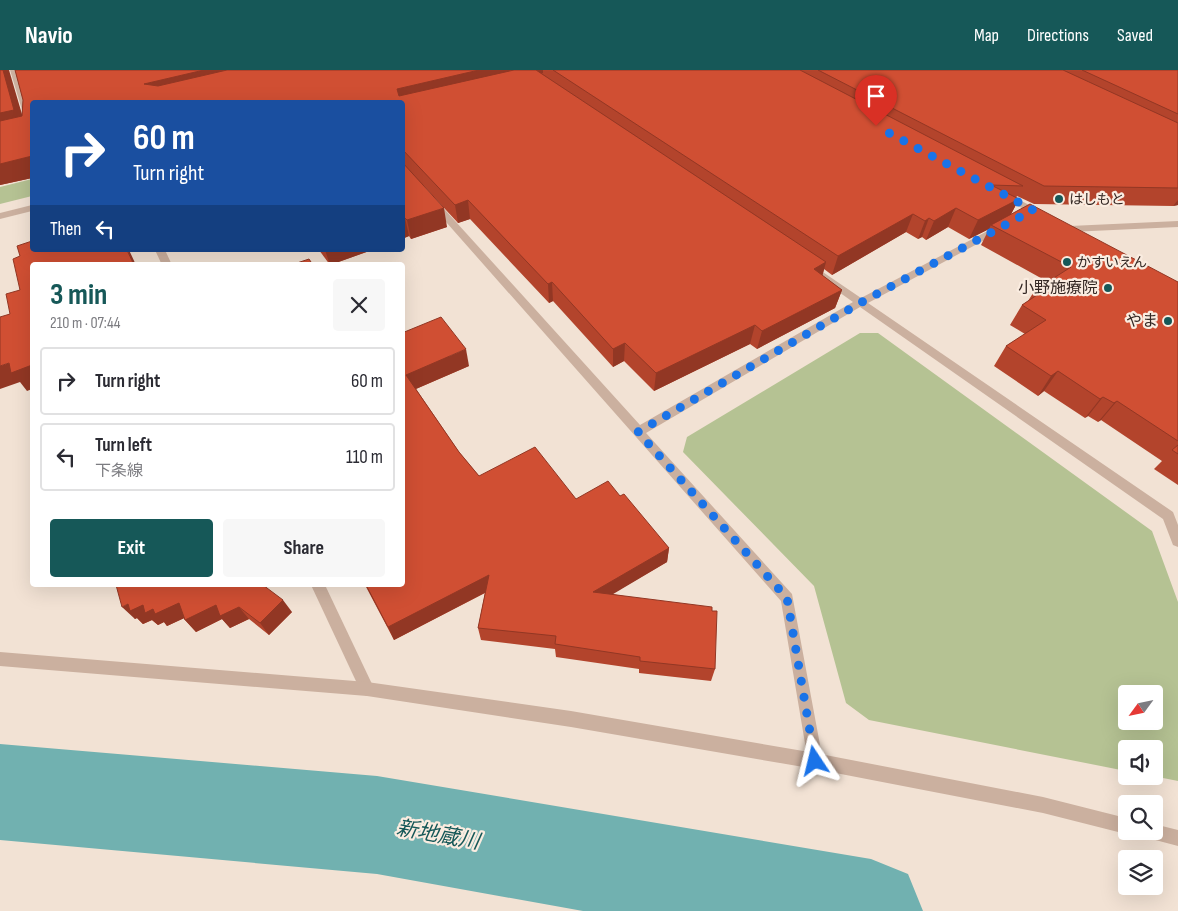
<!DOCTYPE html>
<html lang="en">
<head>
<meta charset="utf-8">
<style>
  :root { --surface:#fff; --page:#f7f7f7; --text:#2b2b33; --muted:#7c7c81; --line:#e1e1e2; --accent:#165858 }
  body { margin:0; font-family:"Sofia Sans Condensed","Noto Sans JP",sans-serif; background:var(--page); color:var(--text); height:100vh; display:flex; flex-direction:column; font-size:19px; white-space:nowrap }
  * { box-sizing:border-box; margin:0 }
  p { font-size:16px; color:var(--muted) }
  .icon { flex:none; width:28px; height:28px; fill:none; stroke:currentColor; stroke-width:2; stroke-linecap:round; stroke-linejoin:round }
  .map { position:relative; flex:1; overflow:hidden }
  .drawer { position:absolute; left:30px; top:192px; width:375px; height:325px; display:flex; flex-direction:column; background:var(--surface); border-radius:5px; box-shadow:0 5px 20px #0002 }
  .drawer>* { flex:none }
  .banner { position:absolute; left:30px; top:30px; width:375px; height:152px; border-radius:5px; box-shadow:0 5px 20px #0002; background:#1a4fa0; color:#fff; overflow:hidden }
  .needle { width:32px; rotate:237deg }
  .controls { position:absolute; left:1118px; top:615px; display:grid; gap:10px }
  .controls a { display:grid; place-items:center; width:45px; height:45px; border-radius:5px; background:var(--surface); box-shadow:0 5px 20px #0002; font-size:25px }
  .pin { position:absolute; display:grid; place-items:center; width:42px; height:42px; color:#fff; margin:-51px -21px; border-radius:50% 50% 50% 0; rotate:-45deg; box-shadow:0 0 5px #0007 }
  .pin .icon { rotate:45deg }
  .me { position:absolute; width:55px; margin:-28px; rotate:350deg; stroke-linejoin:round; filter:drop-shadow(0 0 4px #0008) }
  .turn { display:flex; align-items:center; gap:18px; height:105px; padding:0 20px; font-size:22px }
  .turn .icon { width:65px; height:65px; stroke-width:2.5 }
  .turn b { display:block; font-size:35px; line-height:42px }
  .then { display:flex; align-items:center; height:48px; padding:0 20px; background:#0003; gap:10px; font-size:19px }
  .round { display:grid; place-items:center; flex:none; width:52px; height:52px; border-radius:5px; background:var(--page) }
  .overview { display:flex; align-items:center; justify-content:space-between; height:85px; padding:0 20px }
  h1 { font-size:30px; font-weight:700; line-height:38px; color:var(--accent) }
  .primary-button { display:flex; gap:10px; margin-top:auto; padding:10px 20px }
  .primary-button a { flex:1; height:58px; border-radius:5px; background:var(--accent); color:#fff; font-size:20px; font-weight:700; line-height:58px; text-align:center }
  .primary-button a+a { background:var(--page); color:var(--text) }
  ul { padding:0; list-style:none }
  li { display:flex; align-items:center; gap:15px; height:68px; margin:0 10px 8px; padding:0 10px; border:2px solid var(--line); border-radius:5px }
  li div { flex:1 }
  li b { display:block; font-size:19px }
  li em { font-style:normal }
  header { display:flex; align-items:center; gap:30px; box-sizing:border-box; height:70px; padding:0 25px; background:var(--accent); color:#fff }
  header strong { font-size:24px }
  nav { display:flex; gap:28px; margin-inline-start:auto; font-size:18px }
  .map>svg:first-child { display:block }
  .green { fill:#b5c293; fill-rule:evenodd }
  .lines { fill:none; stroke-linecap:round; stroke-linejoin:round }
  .river { fill:#71b1b0; fill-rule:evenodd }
  .minor { fill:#cbb09f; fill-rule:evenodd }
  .tertiary { fill:#cbb09f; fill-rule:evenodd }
  .wall { fill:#b3442c }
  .shaded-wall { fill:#923724 }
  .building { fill:#d04f33; stroke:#923724 }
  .route { stroke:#1a73e8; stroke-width:9; stroke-dasharray:0 16.2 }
  .poi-dot { fill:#165858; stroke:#faece0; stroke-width:2 }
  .labels { text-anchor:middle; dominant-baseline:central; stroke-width:4.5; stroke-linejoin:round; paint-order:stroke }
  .far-poi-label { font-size:14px; fill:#332723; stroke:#faece0; text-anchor:start }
  .poi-label { font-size:16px; fill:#332723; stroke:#faece0; text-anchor:end }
  .near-water-label { font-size:21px; font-style:italic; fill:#165858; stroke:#faece0 }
</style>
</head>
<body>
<header>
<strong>Navio</strong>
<nav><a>Map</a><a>Directions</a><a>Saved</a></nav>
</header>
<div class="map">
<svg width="1178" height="841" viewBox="0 0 1178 841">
  <rect width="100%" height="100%" fill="#f2e2d4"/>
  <g class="green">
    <path d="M32 109V126L0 134V117Z"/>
    <path d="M860 263H878L1152 461 1178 532V711L1153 706 1154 679H1126V701L869 650 846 633 814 516 683 382 687 367ZM1126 624H1154V651H1126Z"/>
  </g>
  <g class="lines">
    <path class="river" d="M0 674 377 706 871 789 908 804 923 841H583L377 804 0 770Z"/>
    <g class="minor">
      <path d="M10 0H18L32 48V62L28 60Z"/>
      <path d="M434 130 437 131 640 355 853 232 805 198V194H811L861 228 997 156H1003V160L868 233 1173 442 1178 455V477L1173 475 1163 449 860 237 646 363 792 524 823 691 821 697 815 699 809 697 781 531 431 135V131Z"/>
      <path d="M32 135V141L0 149V143Z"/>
      <path d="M1178 151V157L1070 162 1065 159 1070 156Z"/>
      <path d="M155 180H165L172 195H162Z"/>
      <path d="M311 515H325L372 614 374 619 372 624 367 626 362 624Z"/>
    </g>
    <g class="tertiary">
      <path d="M1002 121 1043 142 1045 144 1037 146 999 126V122Z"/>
      <path d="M0 582 367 612 571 641 815 683 1043 727 1126 748V761H1132L1126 764 1043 743 815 699 571 657 367 626 0 596Z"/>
      <path d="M1154 754 1178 760V776L1144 767 1142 761H1154Z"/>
    </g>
  </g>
  <g class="wall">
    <path d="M0 0 8 1 22 46 23 30 15 0H1178V135L1173 136 1034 134 1017 126 1016 128 1019 129 1011 144 1178 212V415L1154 399 1162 391 1101 350 1098 352 1088 346 1085 348 1044 321 1038 326 994 296 1006 276 1025 264 1010 255 1022 235 1028 231 1035 220 1048 212 981 175 989 159 969 169 948 157 926 170 922 167 918 169 906 162 832 205 824 199 822 206 842 220 835 238 757 279 750 274 654 321 624 291 613 297 553 231 549 233 470 149 458 153 421 113 447 157 411 169 409 166 402 169V32H32V108L0 115Z"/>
    <path d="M319 180H372L330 195Z"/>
    <path d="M402 263 469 296 416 319 459 382 479 406 576 429 620 426 669 478 667 492 612 524 712 541 715 599 711 611 639 603V599L556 587 555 579 481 570 478 558 485 523 394 570 365 515H402Z"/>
    <path d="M116 515 292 542 269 565 249 549 230 558 222 549 196 562 185 550 184 548 167 556 164 552 158 555 152 550 143 554 137 548 135 549Z"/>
  </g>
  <g class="shaded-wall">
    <path d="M3 0H9L26 58 0 64V43Z"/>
    <path d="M204 0H283L152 32 144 14Z"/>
    <path d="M479 0H543V3L402 36 400 32 397 19Z"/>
    <path d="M32 86V108L0 115V94Z"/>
    <path d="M1019 129 1009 148 991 155 989 159 969 169 978 150Z"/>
    <path d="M468 130 470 149 458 153 455 135Z"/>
    <path d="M1178 130V135L1173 136Z"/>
    <path d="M444 138 447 157 411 169 407 150Z"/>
    <path d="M956 138 948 157 926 170 934 151Z"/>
    <path d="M913 144 906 162 832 205 838 186Z"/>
    <path d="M405 148 409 166 402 169V149Z"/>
    <path d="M929 148 922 167 918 169 925 151Z"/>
    <path d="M127 180H129L136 195H134Z"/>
    <path d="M325 180H372L330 195Z"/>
    <path d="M826 192 821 211 814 199Z"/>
    <path d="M552 212 553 231 549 233 548 214Z"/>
    <path d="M842 220 835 238 757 279 762 261Z"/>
    <path d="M755 255 750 274 654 321 656 303Z"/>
    <path d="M625 273 624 291 613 297V279Z"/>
    <path d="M466 279 469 296 411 321 406 305Z"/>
    <path d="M9 293 32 295V319L27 321 20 312 0 319V296Z"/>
    <path d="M1058 301 1044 321 1038 326 1051 306Z"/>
    <path d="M1103 327 1088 346 1085 348 1100 329Z"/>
    <path d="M1117 331 1101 350 1098 352 1114 333Z"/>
    <path d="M669 478 667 492 593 536V522Z"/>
    <path d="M489 505 492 519 394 570 388 557Z"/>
    <path d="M283 530 292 542 269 565 260 553Z"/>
    <path d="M179 533 191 545 167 556 164 552 158 555 152 550 143 554 137 548 135 549 122 537 128 534 143 535 153 539Z"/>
    <path d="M216 535 239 537 249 549 230 558 222 549 196 562 185 550Z"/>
  </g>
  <g class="building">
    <path d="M0 0H3L14 40 0 43Z"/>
    <path d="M15 0H204L144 14 158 16 227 0H479L397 19 399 26 514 0H536L826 192 814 199 842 220 762 261 755 255 656 303 625 273 613 279 552 212 548 214 468 130 455 135 402 79V32H32V86L0 94V51L22 46 23 30Z"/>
    <path d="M553 0H800L1023 116 991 115 1019 129 978 150 956 138 934 151 929 148 925 151 913 144 838 186Z"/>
    <path d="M818 0H1063L1178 53V118L1044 116Z"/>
    <path d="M1082 0H1178V44Z"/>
    <path d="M402 92 444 138 407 150 405 148 402 149Z"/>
    <path d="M1030 134 1178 212V371L1117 331 1114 333 1103 327 1100 329 1058 301 1051 306 1006 276 1046 250 1022 235 1040 223 1035 220 1071 197 991 155Z"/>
    <path d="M32 171V180H127L134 195H32V295L11 303 9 293 0 296V247L10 244 6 224 20 220 13 189 20 186 17 176Z"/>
    <path d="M309 189 313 195H291Z"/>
    <path d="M441 247 466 279 406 305 459 382 479 406 535 377 576 429 608 411 620 426 624 424 669 478 593 522 712 537V541H717L715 599 640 591V587L555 574 556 566 478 558 489 505 388 557 366 515H402V263Z"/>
    <path d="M1178 375V384L1172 380Z"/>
    <path d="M116 515H263L283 530 260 553 239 537 220 546 216 535 185 550 179 533 155 544 153 539 145 543 143 535 130 541 128 534 122 537Z"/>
  </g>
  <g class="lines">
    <path class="route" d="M815 691 787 528 638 362 862 232 1033 140 876 56"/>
  </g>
  <g class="poi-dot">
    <circle cx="1059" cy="129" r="5"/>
    <circle cx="1067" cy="192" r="5"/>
    <circle cx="1108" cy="218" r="5"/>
    <circle cx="1168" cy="251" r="5"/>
  </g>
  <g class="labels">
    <g class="far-poi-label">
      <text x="1069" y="129">はしもと</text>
      <text x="1077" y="192">かすいえん</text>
    </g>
    <g class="poi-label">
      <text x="1098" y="218">小野施療院</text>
      <text x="1158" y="251">やま</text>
    </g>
    <g class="near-water-label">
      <text transform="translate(438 765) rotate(10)">新地蔵川</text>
    </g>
  </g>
</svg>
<div class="controls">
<a><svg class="needle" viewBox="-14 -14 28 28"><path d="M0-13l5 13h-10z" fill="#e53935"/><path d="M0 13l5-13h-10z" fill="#7c7c81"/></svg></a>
<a><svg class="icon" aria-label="sound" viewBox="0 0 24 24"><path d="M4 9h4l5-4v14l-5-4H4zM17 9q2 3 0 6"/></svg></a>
<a><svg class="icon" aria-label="search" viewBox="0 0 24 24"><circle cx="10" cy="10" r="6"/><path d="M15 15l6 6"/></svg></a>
<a><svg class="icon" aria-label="layers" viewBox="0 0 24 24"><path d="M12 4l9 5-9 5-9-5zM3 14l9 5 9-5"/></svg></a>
</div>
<div class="pin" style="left:876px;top:56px;background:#d93025"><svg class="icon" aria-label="arrive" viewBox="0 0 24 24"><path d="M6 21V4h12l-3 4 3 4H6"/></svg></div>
<svg class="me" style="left:815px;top:691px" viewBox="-20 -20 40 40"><path d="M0-17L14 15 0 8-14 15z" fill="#1a73e8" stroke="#fff" stroke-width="4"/></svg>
<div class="banner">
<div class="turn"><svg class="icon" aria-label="right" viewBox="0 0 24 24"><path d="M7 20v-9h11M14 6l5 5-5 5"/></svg><div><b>60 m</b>Turn right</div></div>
<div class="then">Then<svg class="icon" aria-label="left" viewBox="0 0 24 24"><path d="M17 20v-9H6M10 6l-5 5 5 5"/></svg></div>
</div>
<section class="drawer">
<div class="overview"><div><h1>3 min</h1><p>210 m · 07:44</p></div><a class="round"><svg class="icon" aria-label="close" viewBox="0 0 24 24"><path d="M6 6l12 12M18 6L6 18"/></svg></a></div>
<ul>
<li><svg class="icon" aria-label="right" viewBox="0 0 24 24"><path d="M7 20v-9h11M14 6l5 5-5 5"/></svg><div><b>Turn right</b></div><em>60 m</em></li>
<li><svg class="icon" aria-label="left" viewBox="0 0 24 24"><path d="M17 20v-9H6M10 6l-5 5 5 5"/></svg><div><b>Turn left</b><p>下条線</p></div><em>110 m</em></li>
</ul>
<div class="primary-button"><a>Exit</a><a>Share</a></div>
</section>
</div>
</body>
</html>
